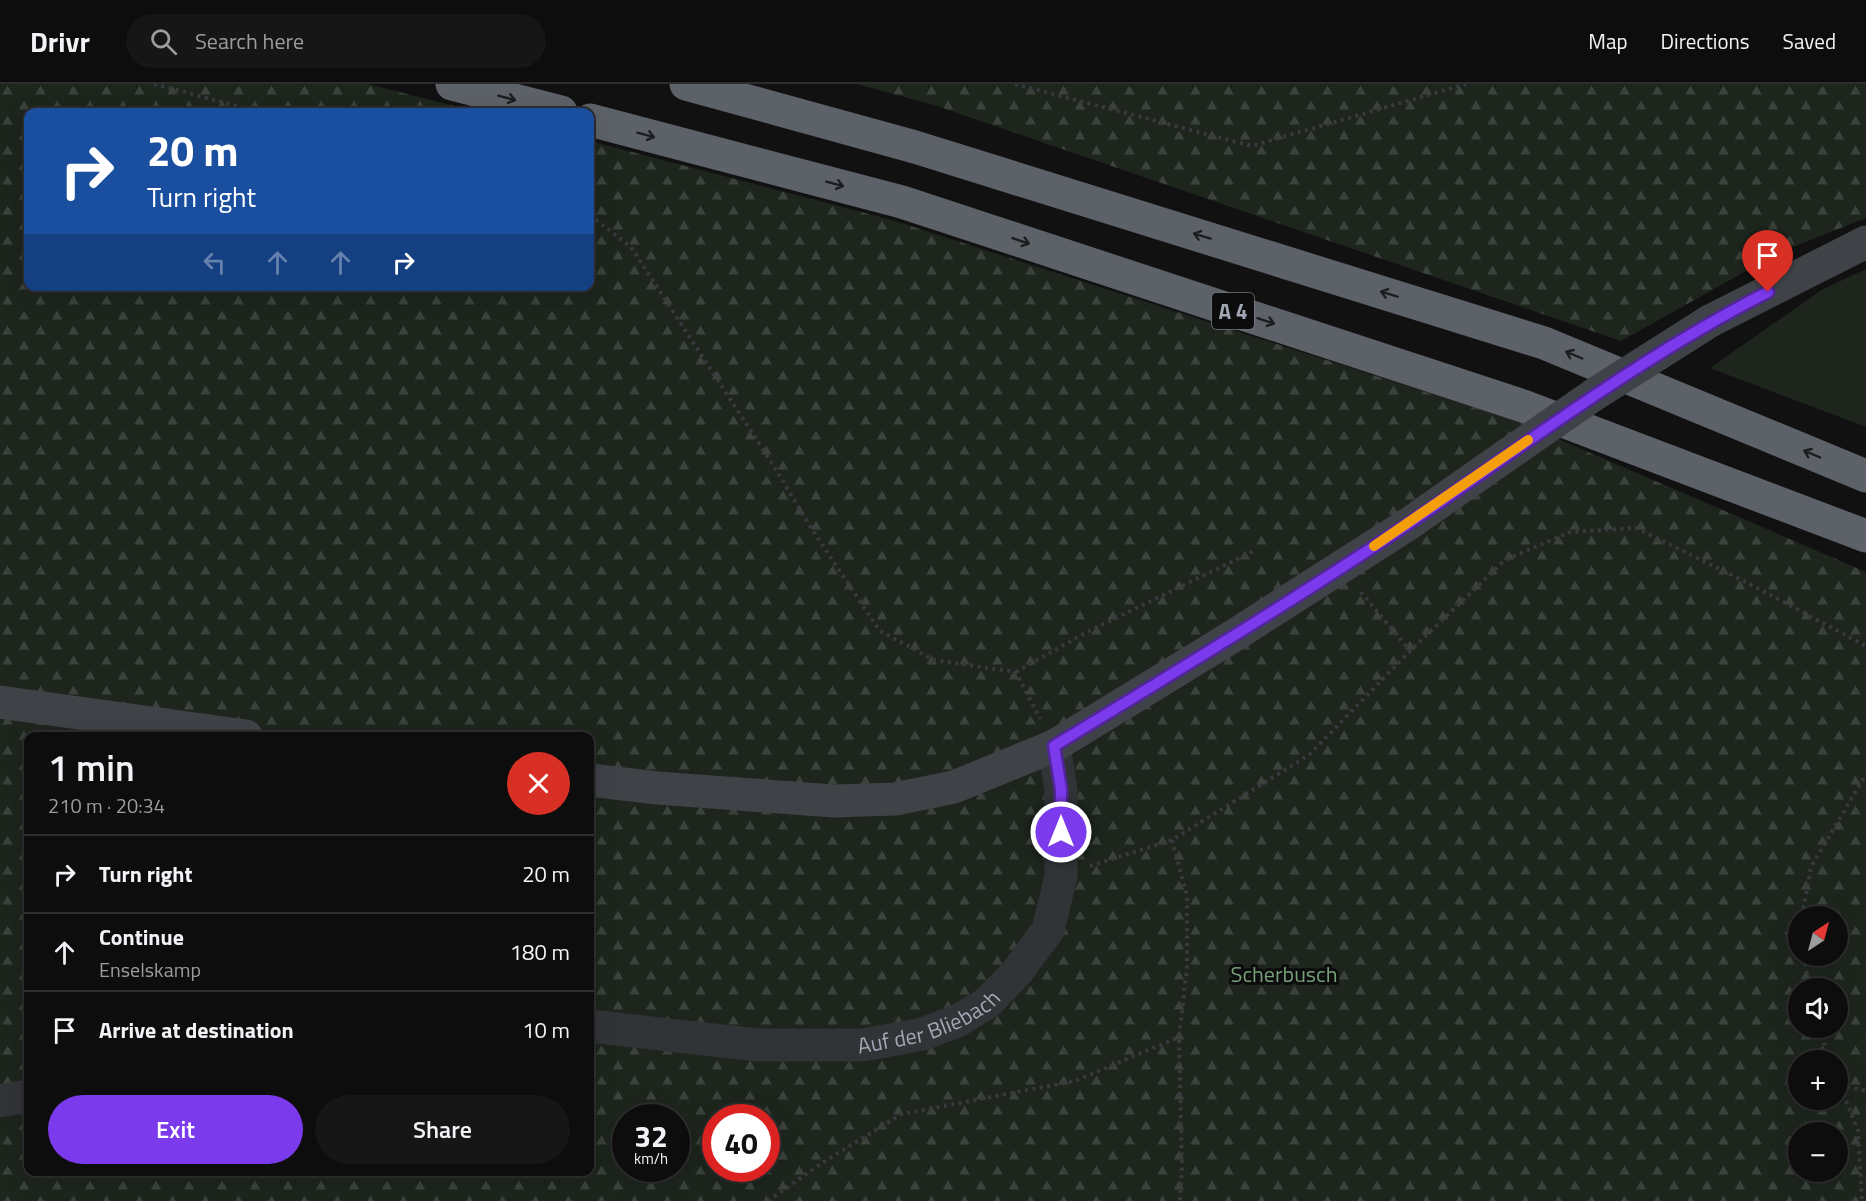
<!DOCTYPE html>
<html lang="en">
<head>
<meta charset="utf-8">
<style>
  :root { --surface:#0d0d0e; --page:#161617; --text:#f1f3f6; --muted:#9a9c9e; --line:#2d2d2e; --accent:#7c3aed }
  body { margin:0; font-family:"Titillium Web",sans-serif; background:var(--page); color:var(--text); height:100vh; display:flex; flex-direction:column; font-size:22px; white-space:nowrap }
  * { box-sizing:border-box; margin:0 }
  p { font-size:20px; color:var(--muted) }
  .icon { flex:none; width:33px; height:33px; fill:none; stroke:currentColor; stroke-width:2; stroke-linecap:round; stroke-linejoin:round }
  .map { position:relative; flex:1; overflow:hidden }
  .drawer { position:absolute; left:24px; top:648px; width:570px; height:444px; display:flex; flex-direction:column; background:var(--surface); border-radius:12px; box-shadow:0 6px 24px #0002,0 0 0 2px var(--line) }
  .drawer>* { flex:none }
  .hud { position:absolute; left:24px; top:24px; width:570px; height:183px; border-radius:12px; box-shadow:0 6px 24px #0002,0 0 0 2px var(--line); background:#1a4fa0; color:#fff; overflow:hidden }
  .needle { width:39px; rotate:36deg }
  .fabs { position:absolute; left:1788px; top:822px; display:grid; gap:12px }
  .fabs a { display:grid; place-items:center; width:60px; height:60px; border-radius:50%; background:var(--surface); box-shadow:0 6px 24px #0002,0 0 0 2px var(--line); font-size:30px }
  .speed { position:absolute; left:612px; top:1020px; display:flex; gap:12px; font-size:30px; font-weight:700; text-align:center }
  .speed>* { display:grid; place-content:center; width:78px; height:78px; border-radius:50%; background:var(--surface); box-shadow:0 6px 24px #0002,0 0 0 2px var(--line); line-height:1 }
  .speed small { font-size:15px; font-weight:400 }
  .speed .limit { border:9px solid #d22; background:#fff; color:#111 }
  .pin { position:absolute; display:grid; place-items:center; width:51px; height:51px; color:#fff; margin:-62px -26px; border-radius:50% 50% 50% 0; rotate:-45deg; box-shadow:0 0 6px #0007 }
  .pin .icon { rotate:45deg }
  .me { position:absolute; width:66px; margin:-33px; rotate:0deg; stroke-linejoin:round; filter:drop-shadow(0 0 4px #0008) }
  .turn { display:flex; align-items:center; gap:21px; height:126px; padding:0 24px; font-size:27px }
  .turn .icon { width:78px; height:78px; stroke-width:2.5 }
  .turn b { display:block; font-size:42px; line-height:51px }
  .lanes { display:flex; align-items:center; height:57px; padding:0 24px; background:#0003; justify-content:center; gap:30px; direction:ltr }
  .lanes .off { opacity:.35 }
  .round { display:grid; place-items:center; flex:none; width:63px; height:63px; border-radius:32px; background:var(--page) }
  .head { display:flex; align-items:center; justify-content:space-between; height:102px; padding:0 24px }
  h1 { font-size:36px; font-weight:600; line-height:45px }
  .primary-button { display:flex; gap:12px; margin-top:auto; padding:12px 24px }
  .primary-button a { flex:1; height:69px; border-radius:36px; background:var(--accent); color:#fff; font-size:24px; font-weight:600; line-height:69px; text-align:center }
  .primary-button a+a { background:var(--page); color:var(--text) }
  ul { padding:0; list-style:none }
  li { display:flex; align-items:center; gap:18px; height:78px; padding:0 24px; border-top:2px solid var(--line) }
  li div { flex:1 }
  li b { display:block; font-size:22px }
  li em { font-style:normal }
  header { display:flex; align-items:center; gap:36px; box-sizing:border-box; height:84px; padding:0 30px; background:var(--surface); border-bottom:2px solid var(--line) }
  header strong { font-size:28px }
  nav { display:flex; gap:33px; margin-inline-start:auto; font-size:21px }
  .search { width:420px; height:54px; background:var(--page); display:flex; align-items:center; gap:15px; box-sizing:border-box; padding:0 21px; border-radius:33px; color:var(--muted); font-size:22px }
  .map>svg:first-child { display:block }
  .green { fill:#1d251d }
  .forest { fill:url(#forest-firs); fill-rule:evenodd }
  .lines { fill:none; stroke-linecap:round; stroke-linejoin:round }
  .path { stroke:#373a3e; stroke-width:4; stroke-dasharray:3 4.5; stroke-linecap:butt }
  .tertiary { stroke:#313337; stroke-width:33 }
  .secondary { stroke:#3f4247; stroke-width:33 }
  .motorway { stroke:#5d6168; stroke-width:33 }
  .secondary-bridge { stroke:#3f4247; stroke-width:33 }
  .oneway { stroke:#1c1d1f }
  .route-casing { stroke:#51269a; stroke-width:15 }
  .route { stroke:#7c3aed; stroke-width:10 }
  .slow { stroke:#f59e0b; stroke-width:10 }
  .labels { text-anchor:middle; dominant-baseline:central; stroke-width:6; stroke-linejoin:round; paint-order:stroke }
  .shield { fill:#0c0c0d; stroke:#747981; stroke-width:1.5 }
  .shield-label { font-size:21px; font-weight:bold; fill:#a1a8b3 }
  .park-label { font-size:22px; fill:#789f78; stroke:#0c0c0d }
  .street-label { font-size:22px; fill:#a1a8b3; stroke:#0c0c0d }
</style>
</head>
<body>
<header>
<strong>Drivr</strong>
<div class="search"><svg class="icon" aria-label="search" viewBox="0 0 24 24"><circle cx="10" cy="10" r="6"/><path d="M15 15l6 6"/></svg>Search here</div>
<nav><a>Map</a><a>Directions</a><a>Saved</a></nav>
</header>
<div class="map">
<svg width="1866" height="1117" viewBox="0 0 1866 1117">
  <defs>
    <pattern id="forest-firs" width="22" height="20" patternUnits="userSpaceOnUse" patternTransform="scale(1.5)"><rect width="22" height="20" fill="#1d251d"/><path d="M5 1l3.5 6h-7zM16 11l3.5 6h-7z" fill="#3b423b"/></pattern>
  </defs>
  <rect width="100%" height="100%" fill="#111112"/>
  <path class="green" d="M1866 185V343L1710 284 1823 205Z"/>
  <g class="forest">
    <path d="M0 0H368L478 28H28V202H590V57L892 136 1519 338 1866 488V1117H0ZM28 652H590V1088H28ZM1798 832H1838V872H1798ZM1798 904H1838V944H1798ZM1798 976H1838V1016H1798ZM626 1034H676V1084H626ZM716 1034H766V1084H716ZM1798 1048H1838V1088H1798Z"/>
    <path d="M857 0H1866V134L1780 168 1621 257 937 22Z"/>
  </g>
  <g class="lines">
    <g class="path">
      <path d="M154 0 260 28"/>
      <path d="M1015 0 1252 62 1466 0"/>
      <path d="M590 131 631 163 775 384 813 447 880 547 934 576 1016 588 1040 635"/>
      <path d="M1361 508 1410 567"/>
      <path d="M1016 588 1087 548 1254 467"/>
      <path d="M1172 756 1187 812V884L1179 953 1182 1083 1180 1117"/>
      <path d="M1090 782 1172 756 1309 671 1410 567 1505 476 1570 448 1636 444 1748 499 1866 562"/>
      <path d="M1802 832 1811 783 1866 690"/>
      <path d="M1804 872 1809 904"/>
      <path d="M1820 944 1829 976"/>
      <path d="M1838 996 1858 1047 1862 1117"/>
      <path d="M1840 1001 1866 1007"/>
      <path d="M768 1117 822 1079 902 1030 1075 997 1179 953"/>
    </g>
    <g class="tertiary">
      <path id="s1" d="M590 942 758 961H863L923 950 959 936 987 919 1017 888 1048 846 1061 792V705L1054 662"/>
      <path d="M0 1017 28 1012"/>
    </g>
    <g class="secondary">
      <path d="M1710 237 1866 158"/>
      <path d="M0 618 246 652"/>
      <path d="M590 696 657 704 834 717 895 715 954 703 1054 662 1230 554 1410 439 1484 387"/>
    </g>
    <g class="motorway">
      <path d="M452 0 561 28"/>
      <path d="M686 0 915 63 1544 259 1866 392"/>
      <path d="M590 36 902 118 1523 322 1866 452"/>
    </g>
    <path class="secondary-bridge" d="M1484 387 1595 310 1710 237"/>
  </g>
  <defs><path id="oneway-shaft" d="M-6 0H5M1.5-3L5.5 0L1.5 3" fill="none" stroke-width="1.6" stroke-linecap="round" stroke-linejoin="round" transform="scale(1.5)"/></defs>
  <g class="oneway">
    <use href="#oneway-shaft" transform="translate(507 14) rotate(15)"/>
    <use href="#oneway-shaft" transform="translate(646 51) rotate(15)"/>
    <use href="#oneway-shaft" transform="translate(835 100) rotate(15)"/>
    <use href="#oneway-shaft" transform="translate(1202 152) rotate(-163)"/>
    <use href="#oneway-shaft" transform="translate(1021 157) rotate(18)"/>
    <use href="#oneway-shaft" transform="translate(1389 210) rotate(-163)"/>
    <use href="#oneway-shaft" transform="translate(1266 237) rotate(18)"/>
    <use href="#oneway-shaft" transform="translate(1574 271) rotate(-157)"/>
    <use href="#oneway-shaft" transform="translate(1812 370) rotate(-157)"/>
  </g>
  <g class="lines">
    <g class="route-casing">
      <path id="route" d="M1061 748V705L1054 662C1174 589 1294 516 1411 438 1529 358 1642 272 1768 208"/>
    </g>
    <use href="#route" class="route"/>
    <path class="slow" d="M1374 462 1528 356"/>
  </g>
  <g class="labels">
    <rect class="shield" x="1212" y="209" width="42" height="36" rx="4.5"/>
    <g class="shield-label">
      <text x="1233" y="227">A 4</text>
    </g>
    <g class="park-label">
      <text x="1284" y="890">Scherbusch</text>
    </g>
    <g class="street-label">
      <text stroke="none"><textPath href="#s1" startOffset="344">Auf der Bliebach</textPath></text>
    </g>
  </g>
</svg>
<div class="fabs">
<a><svg class="needle" viewBox="-14 -14 28 28"><path d="M0-13l5 13h-10z" fill="#e53935"/><path d="M0 13l5-13h-10z" fill="#9a9c9e"/></svg></a>
<a><svg class="icon" aria-label="sound" viewBox="0 0 24 24"><path d="M4 9h4l5-4v14l-5-4H4zM17 9q2 3 0 6"/></svg></a>
<a>+</a>
<a>−</a>
</div>
<div class="speed"><div>32<small>km/h</small></div><div class="limit">40</div></div>
<div class="pin" style="left:1768px;top:208px;background:#d93025"><svg class="icon" aria-label="arrive" viewBox="0 0 24 24"><path d="M6 21V4h12l-3 4 3 4H6"/></svg></div>
<svg class="me" style="left:1061px;top:748px" viewBox="-20 -20 40 40"><circle r="17" fill="#7c3aed" stroke="#fff" stroke-width="3"/><path d="M0-11L8 9 0 5-8 9z" fill="#fff"/></svg>
<div class="hud">
<div class="turn"><svg class="icon" aria-label="right" viewBox="0 0 24 24"><path d="M7 20v-9h11M14 6l5 5-5 5"/></svg><div><b>20 m</b>Turn right</div></div>
<div class="lanes"><svg class="icon off" aria-label="left" viewBox="0 0 24 24"><path d="M17 20v-9H6M10 6l-5 5 5 5"/></svg><svg class="icon off" aria-label="ahead" viewBox="0 0 24 24"><path d="M12 20V5M6 11l6-6 6 6"/></svg><svg class="icon off" aria-label="ahead" viewBox="0 0 24 24"><path d="M12 20V5M6 11l6-6 6 6"/></svg><svg class="icon" aria-label="right" viewBox="0 0 24 24"><path d="M7 20v-9h11M14 6l5 5-5 5"/></svg></div>
</div>
<section class="drawer">
<div class="head"><div><h1>1 min</h1><p>210 m · 20:34</p></div><a class="round" style="background:#d93025;color:#fff"><svg class="icon" aria-label="close" viewBox="0 0 24 24"><path d="M6 6l12 12M18 6L6 18"/></svg></a></div>
<ul>
<li><svg class="icon" aria-label="right" viewBox="0 0 24 24"><path d="M7 20v-9h11M14 6l5 5-5 5"/></svg><div><b>Turn right</b></div><em>20 m</em></li>
<li><svg class="icon" aria-label="ahead" viewBox="0 0 24 24"><path d="M12 20V5M6 11l6-6 6 6"/></svg><div><b>Continue</b><p>Enselskamp</p></div><em>180 m</em></li>
<li><svg class="icon" aria-label="arrive" viewBox="0 0 24 24"><path d="M6 21V4h12l-3 4 3 4H6"/></svg><div><b>Arrive at destination</b></div><em>10 m</em></li>
</ul>
<div class="primary-button"><a>Exit</a><a>Share</a></div>
</section>
</div>
</body>
</html>
